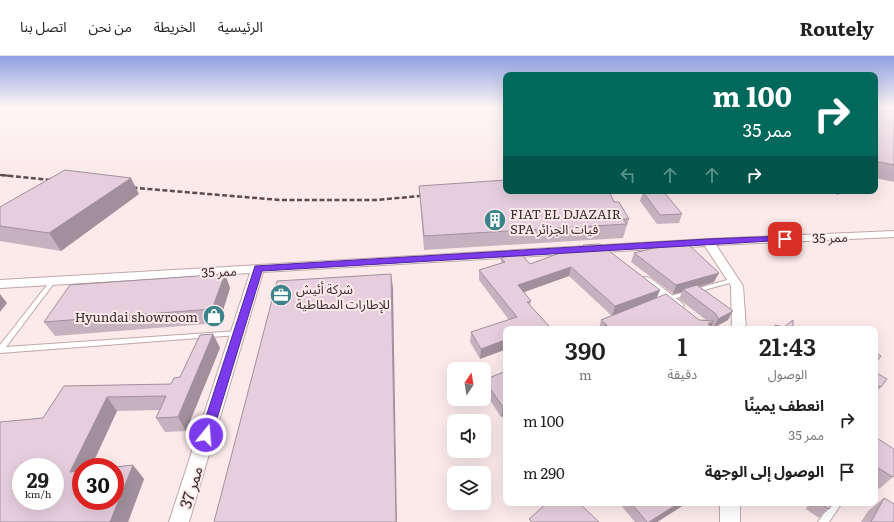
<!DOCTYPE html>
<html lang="ar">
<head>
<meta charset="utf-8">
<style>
  :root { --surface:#fff; --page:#f6f6f6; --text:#222; --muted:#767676; --line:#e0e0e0 }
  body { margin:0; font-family:Literata,"Noto Sans Arabic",serif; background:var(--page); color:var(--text); direction:rtl; height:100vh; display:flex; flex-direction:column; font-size:15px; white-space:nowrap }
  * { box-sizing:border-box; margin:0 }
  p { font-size:13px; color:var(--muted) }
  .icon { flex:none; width:22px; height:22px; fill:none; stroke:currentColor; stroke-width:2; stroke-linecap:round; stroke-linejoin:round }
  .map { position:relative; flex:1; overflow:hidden; direction:ltr }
  .panel { position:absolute; left:503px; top:270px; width:375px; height:180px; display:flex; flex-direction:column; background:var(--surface); border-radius:8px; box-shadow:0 4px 16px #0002; direction:rtl }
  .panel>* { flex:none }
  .guide { position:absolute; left:503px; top:16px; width:375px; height:122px; border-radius:8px; box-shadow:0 4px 16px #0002; direction:rtl; background:#00695c; color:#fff; overflow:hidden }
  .needle { width:26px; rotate:12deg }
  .controls { position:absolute; left:447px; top:306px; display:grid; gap:8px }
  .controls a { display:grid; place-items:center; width:44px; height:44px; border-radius:8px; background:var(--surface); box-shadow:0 4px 16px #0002; font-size:20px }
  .speed { position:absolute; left:12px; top:402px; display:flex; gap:8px; font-size:20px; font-weight:700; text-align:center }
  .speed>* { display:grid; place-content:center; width:52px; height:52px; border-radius:50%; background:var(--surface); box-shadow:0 4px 16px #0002; line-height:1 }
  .speed small { font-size:10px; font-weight:400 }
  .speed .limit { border:6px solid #d22; background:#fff; color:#111 }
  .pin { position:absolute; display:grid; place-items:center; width:34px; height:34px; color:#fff; margin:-17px; border-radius:8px; box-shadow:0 2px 6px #0006 }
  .me { position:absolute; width:44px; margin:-22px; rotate:17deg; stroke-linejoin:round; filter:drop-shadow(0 0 3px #0008) }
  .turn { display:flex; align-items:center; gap:14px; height:84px; padding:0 20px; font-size:18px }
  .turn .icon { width:52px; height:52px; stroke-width:2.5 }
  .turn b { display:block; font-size:28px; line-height:34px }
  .lanes { display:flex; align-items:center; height:38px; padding:0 20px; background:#0003; justify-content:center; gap:20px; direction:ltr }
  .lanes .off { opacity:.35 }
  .eta { display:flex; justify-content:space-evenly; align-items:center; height:68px; text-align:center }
  .eta b { font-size:24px; font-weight:600; line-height:28px }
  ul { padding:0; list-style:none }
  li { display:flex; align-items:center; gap:12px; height:52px; padding:0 20px }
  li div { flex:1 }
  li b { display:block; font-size:15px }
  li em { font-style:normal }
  header { display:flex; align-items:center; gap:24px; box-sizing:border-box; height:56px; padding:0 20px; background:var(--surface); border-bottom:1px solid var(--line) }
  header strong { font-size:19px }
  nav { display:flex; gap:22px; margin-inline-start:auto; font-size:14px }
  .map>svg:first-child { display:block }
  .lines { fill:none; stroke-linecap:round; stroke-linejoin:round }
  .service-casing { stroke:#c1a6a8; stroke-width:2 }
  .minor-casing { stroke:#c1a6a8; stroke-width:2 }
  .service { fill:#fff; fill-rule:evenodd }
  .minor { fill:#fff; fill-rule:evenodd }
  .rail-far1 { stroke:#5a4d4e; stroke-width:2; stroke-dasharray:4 2; stroke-linecap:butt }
  .rail { stroke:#5a4d4e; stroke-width:2.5; stroke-dasharray:5 2.5; stroke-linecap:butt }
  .wall { fill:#c6b1be; fill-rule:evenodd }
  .shaded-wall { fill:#a1909b }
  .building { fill:#e6cedd; stroke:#a1909b; fill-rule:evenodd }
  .route { fill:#7c3aed; stroke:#51269a }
  .labels { text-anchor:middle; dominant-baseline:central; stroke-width:4; stroke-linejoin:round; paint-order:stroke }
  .poi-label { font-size:13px; fill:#392e2f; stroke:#fceaeb; text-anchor:start }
  .street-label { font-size:13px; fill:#392e2f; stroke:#fceaeb }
  .near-street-label { font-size:16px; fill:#392e2f; stroke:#fceaeb }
</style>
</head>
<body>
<header>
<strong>Routely</strong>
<nav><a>الرئيسية</a><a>الخريطة</a><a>من نحن</a><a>اتصل بنا</a></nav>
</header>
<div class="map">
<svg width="894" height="466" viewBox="0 0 894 466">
  <rect width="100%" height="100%" fill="#fceaeb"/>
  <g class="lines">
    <g class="service-casing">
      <g id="service">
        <path d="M734 222 736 223 737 224 736 225 666 245 663 243 664 242Z"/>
        <path d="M53 223 55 224 56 225 55 226 6 291 238 275H240L241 277 240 279H238L0 297V289L51 224Z"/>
        <path d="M831 447H842L829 466H818Z"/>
      </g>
    </g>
    <g class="minor-casing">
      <g id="minor">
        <path d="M894 175V181L716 189 743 230 746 273H732L731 230 705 190 263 216 189 466H169L250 217 0 232V224L708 183Z"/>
        <path d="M645 221 650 222 682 247 684 250 682 253 677 255 672 253 640 228 639 225 640 222Z"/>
        <rect x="720" y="447" width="20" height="19"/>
      </g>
    </g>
    <use href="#service" class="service"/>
    <use href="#minor" class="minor"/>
    <path class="rail-far1" d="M0 119 11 120"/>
    <g class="rail">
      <path d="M1 119 60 125"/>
      <path d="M125 131 280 144H376L431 139"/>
    </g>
  </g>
  <g class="wall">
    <path d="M875 51H894V126L875 122Z"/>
    <path d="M419 130 614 146 629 163 623 182 424 194 420 143Z"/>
    <path d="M826 135H843L838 139Z"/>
    <path d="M643 136 682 158 679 167 657 168 640 145Z"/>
    <path d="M139 138 61 195 0 185V151Z"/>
    <path d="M583 189 657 242 699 264H706L679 243 682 236 673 238 631 206 634 197 714 226 699 231 728 264 713 272 599 273 601 264 612 260 569 220 524 236 531 245 530 249 549 270V273H506V297L504 294 480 303 470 286 471 276 509 264 479 224V214L501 207V202L530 208 582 195Z"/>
    <path d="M225 218 230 232 219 267 55 280 44 266Z"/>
    <path d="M213 278 220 292 186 375 165 376 156 362 160 354 117 355 91 411H81V445H115V411L133 409 144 423 128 466H0V366L43 362 64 330 171 328 174 322 180 321 200 279ZM21 411H55V445H21Z"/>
    <path d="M506 315V359L501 361 484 335V324Z"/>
    <path d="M875 316 881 331 875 337Z"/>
    <path d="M875 381 893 421 879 433 875 430Z"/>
    <path d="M884 442 894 466H861L868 455Z"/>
    <path d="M619 447H687L657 466H635Z"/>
    <path d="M809 447H833L829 453 819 462 806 453Z"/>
  </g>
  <g class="shaded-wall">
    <path d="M131 122 139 138 61 195 49 177Z"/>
    <path d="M571 211 569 220 516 239 518 229Z"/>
    <path d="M719 217 714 226 685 235 683 233 682 236 673 238 676 229Z"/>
    <path d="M225 218 230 232 219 267 212 253Z"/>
    <path d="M391 218 393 232 397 466H396Z"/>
    <path d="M660 234 656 244 612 260 615 250Z"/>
    <path d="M0 238 7 247 0 256Z"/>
    <path d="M733 255 728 264 713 272 718 263Z"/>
    <path d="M714 265 710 273 708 268Z"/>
    <path d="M549 270V273H542Z"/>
    <path d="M213 278 220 292 186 375 178 361Z"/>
    <path d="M505 284 504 294 480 303 481 293Z"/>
    <path d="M107 341 117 355 91 411H81V427L70 416Z"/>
    <path d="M506 350V359L501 361 503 351Z"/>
    <path d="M133 409 144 423 128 466H110Z"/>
    <path d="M679 447H687L657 466H649Z"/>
  </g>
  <g class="building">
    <path d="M875 51H894V109L875 105Z"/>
    <path d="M65 114 131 122 49 177 0 170V151Z"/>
    <path d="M506 124V135H609L614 146H619L629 163H623L627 168 424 180 419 130Z"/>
    <path d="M663 135 682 158 660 159 643 136Z"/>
    <path d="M687 187 719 217 676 229 634 197 654 192Z"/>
    <path d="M600 188 660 234 615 250 571 211 518 229 531 245 527 246 549 270 542 273H506V286L505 284 481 293 471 276 517 261 479 214 505 206 501 202 512 199 523 200 530 208 560 197 588 194 583 189Z"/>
    <path d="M225 218 212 253 44 266 70 229Z"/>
    <path d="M391 218 396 466H214L277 225Z"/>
    <path d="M697 229 733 255 718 263 716 258 683 233Z"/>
    <path d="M666 238 699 264 714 265 708 268 715 273H597L607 269 601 264Z"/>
    <path d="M793 264V273H775V269L784 271Z"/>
    <path d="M213 278 178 361 156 362 166 340 107 341 70 416 81 415V445H115V411L133 409 110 466H0V366L43 362 64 330 171 328 174 322 180 321 200 279ZM21 411H55V445H21Z"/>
    <path d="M875 296 881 300 875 308Z"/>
    <path d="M506 315V350L503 351 484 324Z"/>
    <path d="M875 316 887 323 881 331 876 329 875 330Z"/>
    <path d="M875 381 894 393V420L893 421 875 410Z"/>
    <path d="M884 442 894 448V466H871Z"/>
    <path d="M547 447H579L599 466H532L529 463Z"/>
    <path d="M631 447H679L649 466H647Z"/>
    <path d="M819 447H833L829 453Z"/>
  </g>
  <linearGradient id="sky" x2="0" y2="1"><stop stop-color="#8f9fe0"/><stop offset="0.44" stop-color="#fef6f6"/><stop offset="1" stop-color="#fef6f6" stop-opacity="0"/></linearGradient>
  <rect width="894" height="116" fill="url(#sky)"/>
  <path class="route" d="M785 180 788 181V184L262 215 212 379 211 383 206 384 202 383 200 379 255 210 708 183Z"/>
  <defs>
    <g id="building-disc" transform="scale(1.15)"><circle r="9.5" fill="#3c848a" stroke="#fceaeb"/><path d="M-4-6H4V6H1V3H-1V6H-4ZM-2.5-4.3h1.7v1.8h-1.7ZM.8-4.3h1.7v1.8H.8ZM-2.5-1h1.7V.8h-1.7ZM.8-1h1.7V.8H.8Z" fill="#fff"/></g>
    <g id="office-disc" transform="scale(1.15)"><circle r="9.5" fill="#3c848a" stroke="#fceaeb"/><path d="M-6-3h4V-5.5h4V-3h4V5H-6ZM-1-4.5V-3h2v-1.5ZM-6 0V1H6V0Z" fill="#fff"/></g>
    <g id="shop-disc" transform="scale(1.15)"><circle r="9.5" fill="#3c848a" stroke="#fceaeb"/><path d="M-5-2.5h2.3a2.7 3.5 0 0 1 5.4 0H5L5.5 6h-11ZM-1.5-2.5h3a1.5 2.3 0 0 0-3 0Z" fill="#fff"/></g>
  </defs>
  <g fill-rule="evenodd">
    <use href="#building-disc" x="495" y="164"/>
    <use href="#office-disc" x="281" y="239"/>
    <use href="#shop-disc" x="214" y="260"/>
  </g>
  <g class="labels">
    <g class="poi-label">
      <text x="510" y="157">FIAT EL DJAZAIR<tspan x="510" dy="15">SPA فيات الجزائر</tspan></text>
      <text x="296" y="232">شركة أئيش<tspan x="296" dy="15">للإطارات المطاطية</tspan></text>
      <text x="198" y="260" text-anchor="end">Hyundai showroom</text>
    </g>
    <g class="street-label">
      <text transform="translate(830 181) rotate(-2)">ممر 35</text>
      <text transform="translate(219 215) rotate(-3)">ممر 35</text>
    </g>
    <g class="near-street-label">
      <text transform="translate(190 431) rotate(-73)">ممر 37</text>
    </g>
  </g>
</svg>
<div class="controls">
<a><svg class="needle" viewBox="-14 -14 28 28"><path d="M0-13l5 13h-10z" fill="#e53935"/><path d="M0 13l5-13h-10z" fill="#767676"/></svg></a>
<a><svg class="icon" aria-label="sound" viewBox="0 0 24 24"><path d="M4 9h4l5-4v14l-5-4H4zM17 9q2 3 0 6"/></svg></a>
<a><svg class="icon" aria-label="layers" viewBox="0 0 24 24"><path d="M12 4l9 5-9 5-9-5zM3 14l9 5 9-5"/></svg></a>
</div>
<div class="speed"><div>29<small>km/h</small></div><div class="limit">30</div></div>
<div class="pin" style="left:785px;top:183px;background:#d93025"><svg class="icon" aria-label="arrive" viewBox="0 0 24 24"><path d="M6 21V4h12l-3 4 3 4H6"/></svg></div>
<svg class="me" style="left:206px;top:379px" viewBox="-20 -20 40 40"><circle r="17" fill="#7c3aed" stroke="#fff" stroke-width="3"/><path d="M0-11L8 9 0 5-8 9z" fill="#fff"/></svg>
<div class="guide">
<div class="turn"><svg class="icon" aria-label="right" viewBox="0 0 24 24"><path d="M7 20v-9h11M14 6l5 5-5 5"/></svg><div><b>100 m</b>ممر 35</div></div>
<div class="lanes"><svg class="icon off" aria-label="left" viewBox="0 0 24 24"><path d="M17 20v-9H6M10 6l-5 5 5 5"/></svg><svg class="icon off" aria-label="ahead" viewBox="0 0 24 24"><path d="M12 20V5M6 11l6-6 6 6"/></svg><svg class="icon off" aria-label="ahead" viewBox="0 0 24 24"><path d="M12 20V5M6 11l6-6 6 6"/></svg><svg class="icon" aria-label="right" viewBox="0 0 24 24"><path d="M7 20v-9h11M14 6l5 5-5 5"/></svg></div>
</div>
<section class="panel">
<div class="eta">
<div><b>21:43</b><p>الوصول</p></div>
<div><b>1</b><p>دقيقة</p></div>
<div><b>390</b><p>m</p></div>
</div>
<ul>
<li><svg class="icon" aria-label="right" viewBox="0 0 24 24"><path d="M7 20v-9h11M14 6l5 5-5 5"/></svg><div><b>انعطف يمينًا</b><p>ممر 35</p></div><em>100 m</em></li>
<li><svg class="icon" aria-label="arrive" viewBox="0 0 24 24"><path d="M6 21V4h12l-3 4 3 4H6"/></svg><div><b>الوصول إلى الوجهة</b></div><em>290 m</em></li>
</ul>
</section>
</div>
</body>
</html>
